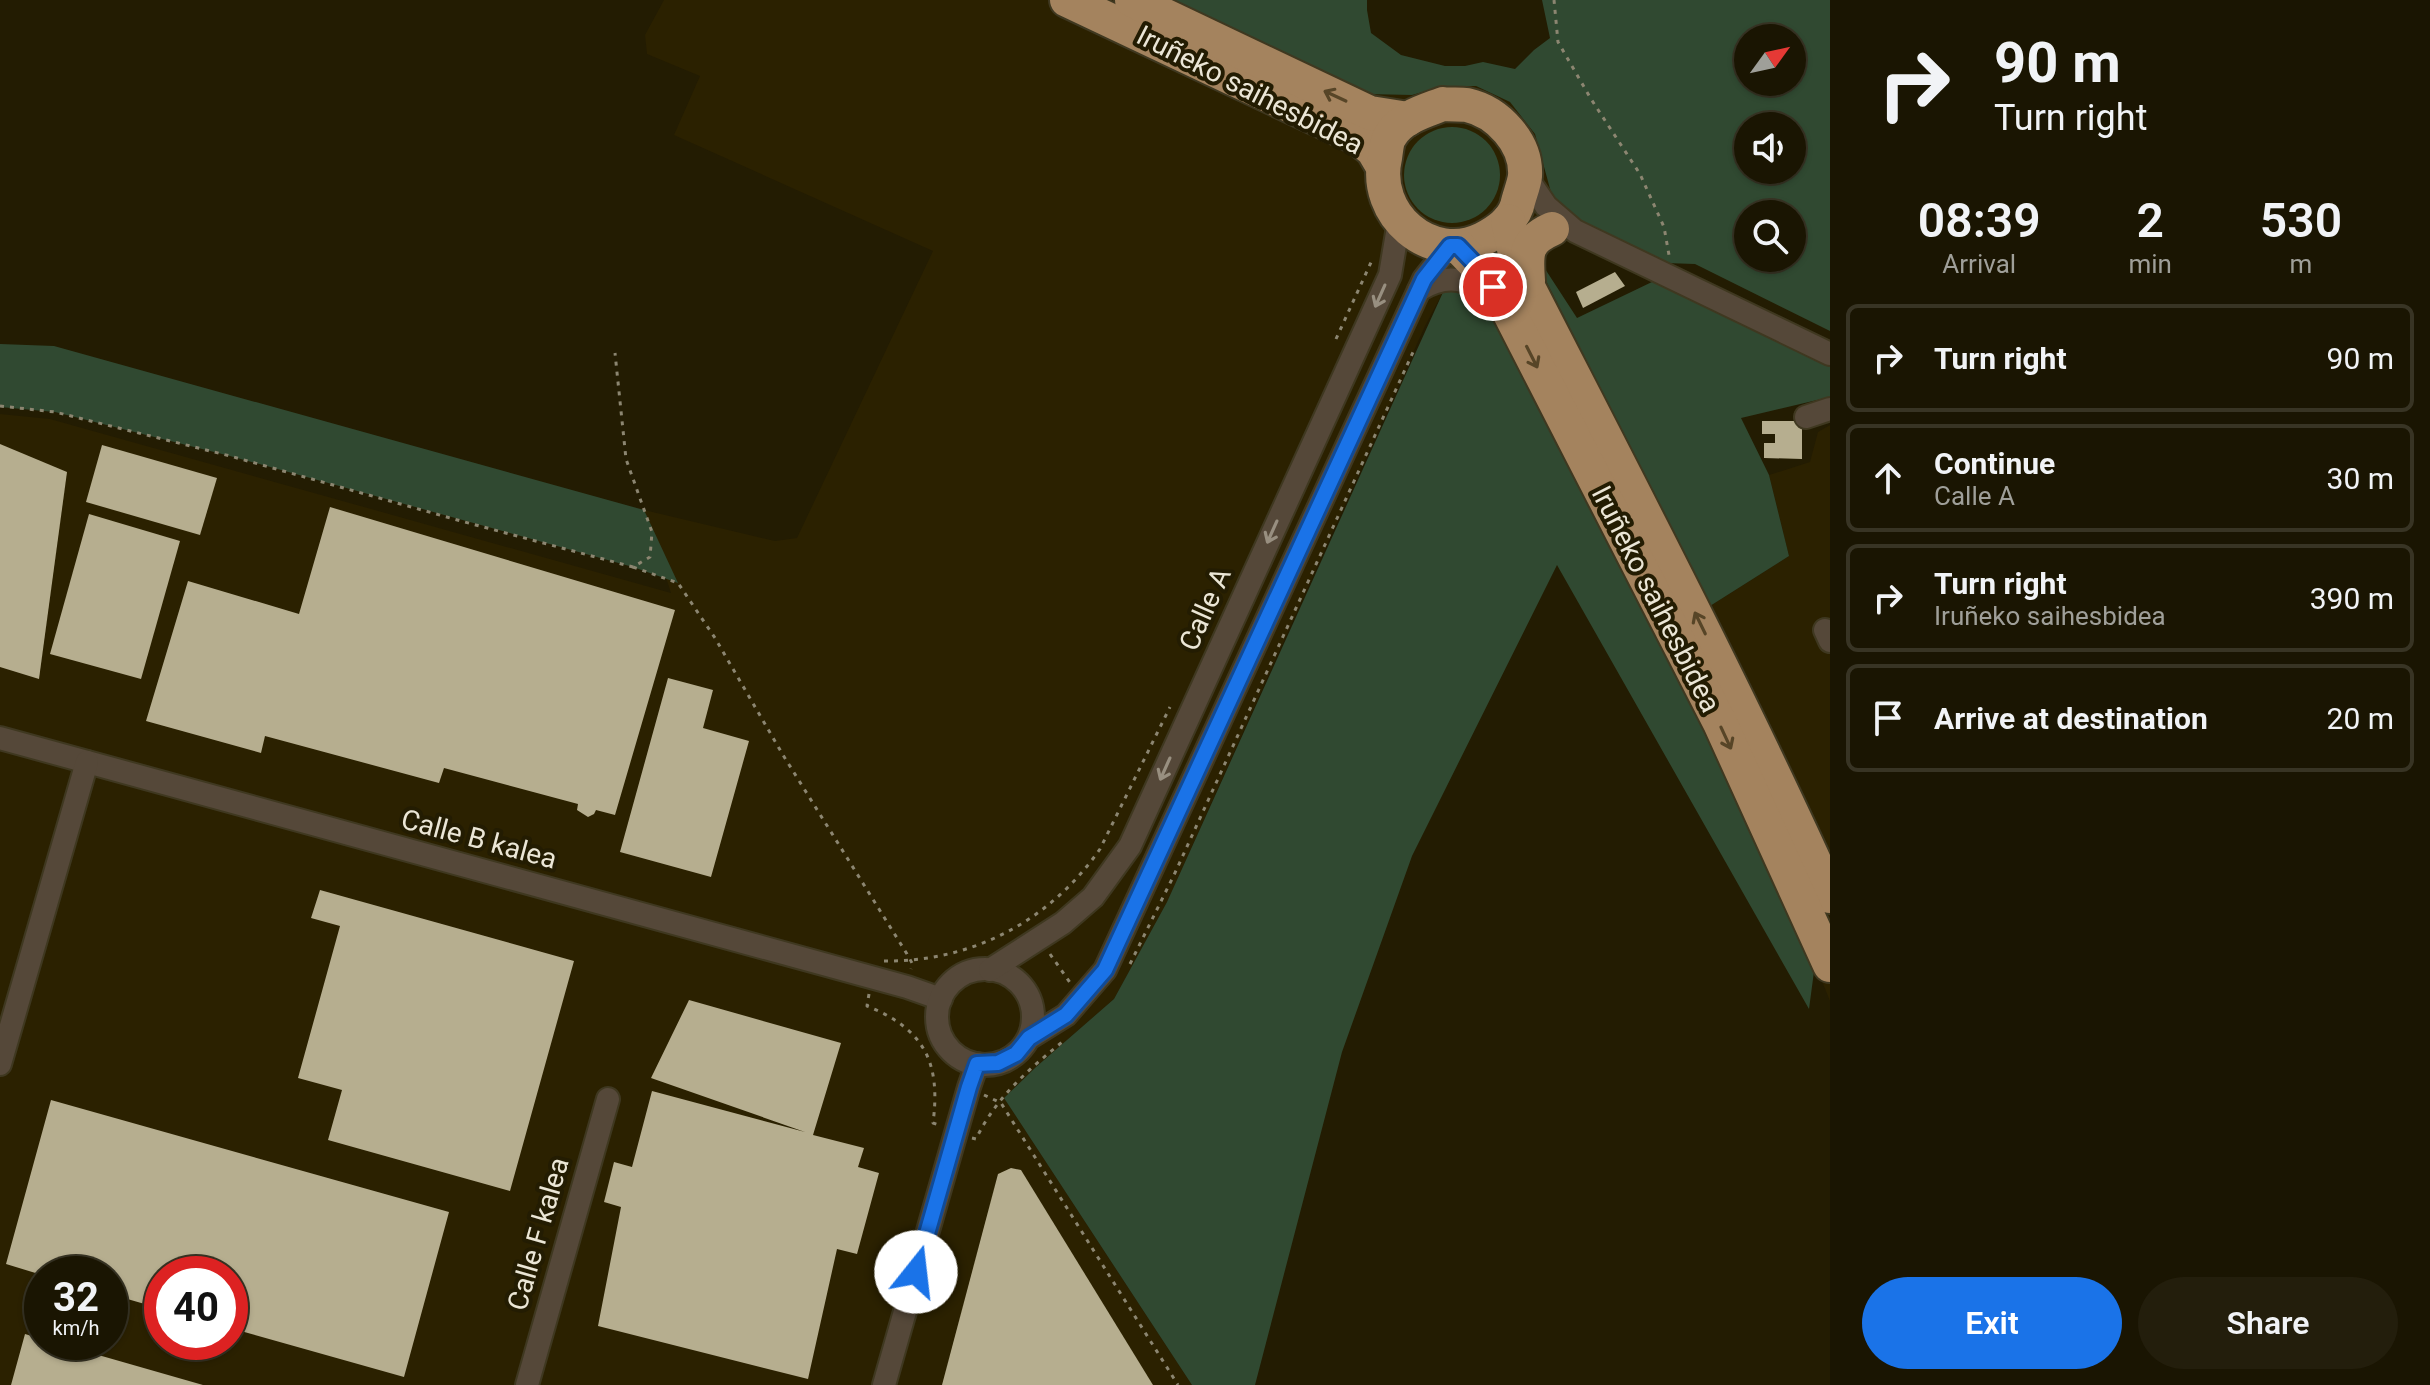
<!DOCTYPE html>
<html lang="en">
<head>
<meta charset="utf-8">
<style>
  :root { --surface:#1a1502; --page:#231e0c; --text:#f1f3f6; --muted:#9f9f99; --line:#383424; --accent:#1a73e8 }
  body { margin:0; font-family:Roboto,sans-serif; background:var(--page); color:var(--text); height:100vh; display:flex; flex-direction:column; font-size:30px; white-space:nowrap }
  * { box-sizing:border-box; margin:0 }
  p { font-size:26px; color:var(--muted) }
  .icon { flex:none; width:44px; height:44px; fill:none; stroke:currentColor; stroke-width:2; stroke-linecap:round; stroke-linejoin:round }
  .map { position:relative; flex:1; overflow:hidden }
  .drawer { display:flex; flex-direction:column; background:var(--surface); width:600px }
  .drawer>* { flex:none }
  .top-card { background:#1a1502; color:var(--text); overflow:hidden }
  .needle { width:52px; rotate:57deg }
  .tools { position:absolute; left:1734px; top:24px; display:grid; gap:16px }
  .tools a { display:grid; place-items:center; width:72px; height:72px; border-radius:50%; background:var(--surface); box-shadow:0 2px 6px #0004,0 0 0 2px var(--line); font-size:40px }
  .speed { position:absolute; left:24px; top:1256px; display:flex; gap:16px; font-size:40px; font-weight:700; text-align:center }
  .speed>* { display:grid; place-content:center; width:104px; height:104px; border-radius:50%; background:var(--surface); box-shadow:0 2px 6px #0004,0 0 0 2px var(--line); line-height:1 }
  .speed small { font-size:20px; font-weight:400 }
  .speed .limit { border:12px solid #d22; background:#fff; color:#111 }
  .pin { position:absolute; display:grid; place-items:center; width:68px; height:68px; color:#fff; margin:-34px; border:4px solid #fff; border-radius:50%; box-shadow:0 2px 8px #0007 }
  .me { position:absolute; width:88px; margin:-44px; rotate:16deg; stroke-linejoin:round; filter:drop-shadow(0 0 6px #0008) }
  .turn { display:flex; align-items:center; gap:28px; height:168px; padding:0 32px; font-size:36px }
  .turn .icon { width:104px; height:104px; stroke-width:2.5 }
  .turn b { display:block; font-size:56px; line-height:68px }
  .eta { display:flex; justify-content:space-evenly; align-items:center; height:136px; text-align:center }
  .eta b { font-size:48px; font-weight:600; line-height:56px }
  .primary-button { display:flex; gap:16px; margin-top:auto; padding:16px 32px }
  .primary-button a { flex:1; height:92px; border-radius:48px; background:var(--accent); color:#fff; font-size:32px; font-weight:600; line-height:92px; text-align:center }
  .primary-button a+a { background:var(--page); color:var(--text) }
  ul { padding:0; list-style:none }
  li { display:flex; align-items:center; gap:24px; height:108px; margin:0 16px 12px; padding:0 16px; border:4px solid var(--line); border-radius:12px }
  li div { flex:1 }
  li b { display:block; font-size:30px }
  li em { font-style:normal }
  main { display:flex; flex:1; min-height:0 }
  .map>svg:first-child { display:block }
  .built { fill:#2b2100; fill-rule:evenodd }
  .green { fill:#304931; fill-rule:evenodd }
  .building { fill:#b6ae8f }
  .lines { fill:none; stroke-linecap:round; stroke-linejoin:round }
  .minor-casing { stroke:#3f3820; stroke-width:26 }
  .highway-casing { stroke:#3f3820; stroke-width:38 }
  .path { stroke:#8c8671; stroke-width:3; stroke-dasharray:4 6; stroke-linecap:butt }
  .minor { stroke:#554839; stroke-width:22 }
  .highway { stroke:#a4835e; stroke-width:34 }
  .oneway { stroke:#574527 }
  .oneway2 { stroke:#988f80 }
  .route-casing { stroke:#114b97; stroke-width:20 }
  .route { stroke:#1a73e8; stroke-width:14 }
  .labels { text-anchor:middle; dominant-baseline:central; stroke-width:8; stroke-linejoin:round; paint-order:stroke }
  .street-label { font-size:28px; fill:#ebe6d6; stroke:#231c02 }
</style>
</head>
<body>
<main>
<div class="map">
<svg width="1830" height="1385" viewBox="0 0 1830 1385">
  <rect width="100%" height="100%" fill="#231c02"/>
  <path class="built" d="M664 0H1158L1363 94 1412 95 1444 86H1476L1510 102 1535 134 1546 177 1565 210 1589 226 1536 255 1710 606 1789 556 1769 475 1810 462 1818 432 1830 425V1001L1815 964 1498 315 1468 292 1444 290 1425 326 1167 902 1114 999 1036 1067 1004 1098 1192 1385H0V414L50 419 671 593 644 510 775 541 797 538 933 251 674 135 700 76 647 54 645 35ZM42 1274H110V1342H42ZM162 1274H230V1342H162Z"/>
  <g class="green">
    <path d="M1158 0H1367V10L1371 33 1401 55 1445 66H1465L1483 62 1515 69 1534 50 1550 38 1542 0H1830V331L1695 264 1665 263 1589 226 1565 210 1552 196 1535 134 1510 102 1476 86H1444L1412 95 1363 94ZM1748 38H1792V82H1748ZM1748 126H1792V170H1748ZM1748 214H1792V258H1748Z"/>
    <circle cx="1452" cy="175" r="48"/>
    <path d="M1536 255 1577 318 1654 281 1830 367V397L1741 418 1769 475 1789 556 1710 606 1538 265Z"/>
    <path d="M1444 290 1468 292 1498 315 1662 636 1815 964 1809 1009 1557 565 1412 856 1342 1052 1255 1385H1192L1004 1098 1036 1067 1114 999 1167 902Z"/>
    <path d="M0 344 54 346 644 510 678 583 633 567 230 456 55 412 0 407Z"/>
  </g>
  <g class="building">
    <path d="M1615 272 1625 286 1583 308 1576 292Z"/>
    <path d="M1762 421H1802V459L1764 458V443H1775V434H1762Z"/>
    <path d="M0 444 67 472 39 679 0 667Z"/>
    <path d="M102 445 217 478 200 535 86 502Z"/>
    <path d="M330 507 675 610 615 815 596 810 594 814 588 817 577 810 578 804 444 768 439 783 265 736 261 753 146 721 188 581 299 614Z"/>
    <path d="M89 514 180 541 141 679 50 654Z"/>
    <path d="M668 678 713 690 703 728 749 741 711 877 620 852Z"/>
    <path d="M320 890 574 961 510 1191 328 1140 342 1090 298 1078 340 926 311 918Z"/>
    <path d="M689 1000 841 1043 813 1135 864 1148 858 1167 879 1173 857 1254 837 1249 808 1379 598 1326 621 1207 604 1202 614 1162 632 1167 652 1091 805 1132 651 1078Z"/>
    <path d="M51 1100 449 1212 404 1377 230 1328V1274H162V1309L110 1294V1274L42 1275 6 1264Z"/>
    <path d="M1011 1168 1021 1170 1153 1385H942L998 1174Z"/>
    <path d="M25 1334 42 1339V1342H53L203 1385H11Z"/>
  </g>
  <g class="lines">
    <g class="minor-casing">
      <g id="minor">
        <path d="M1525 175 1546 206 1575 231 1830 354"/>
        <path d="M1419 290C1450 271 1468 280 1497 299"/>
        <path d="M1806 417 1830 409"/>
        <path d="M1825 630 1830 641"/>
        <path d="M0 738 907 987 941 999"/>
        <circle cx="985" cy="1017" r="48"/>
        <path d="M990 970 1063 923 1093 897 1130 846 1390 275 1399 221"/>
        <path d="M1029 1038 1066 1015 1105 970 1424 279 1450 246"/>
        <path d="M0 1064 87 762"/>
        <path d="M527 1385 608 1099"/>
        <path d="M884 1385 969 1087 977 1064"/>
      </g>
    </g>
    <g class="highway-casing">
      <g id="highway">
        <path d="M1067 0 1357 137 1373 150 1383 167"/>
        <path d="M1132 0 1370 113 1408 119"/>
        <path d="M1443 104C1451 105 1460 104 1467 105 1498 112 1527 143 1525 176 1524 185 1519 196 1517 206 1512 221 1497 232 1483 239 1430 265 1372 214 1385 158 1386 151 1387 140 1391 135 1402 117 1425 111 1443 104Z"/>
        <path d="M1508 221 1514 249 1529 289C1632 490 1737 690 1830 896"/>
        <path d="M1458 246 1481 270 1505 304 1720 723 1830 965"/>
        <path d="M1528 281C1526 253 1525 241 1552 229"/>
      </g>
    </g>
    <g class="path">
      <path d="M1554 0 1558 42 1591 99 1640 174 1664 227 1669 255"/>
      <path d="M1336 339 1373 258"/>
      <path d="M0 406 55 412 230 456 461 521 633 567 650 557 652 532 626 459 615 353"/>
      <path d="M633 567 678 583 715 638 783 755 907 954 912 963 911 969"/>
      <path d="M1050 954 1071 984"/>
      <path d="M884 961C972 962 1050 921 1100 849L1170 707"/>
      <path d="M1130 964 1174 875 1414 350"/>
      <path d="M869 994 867 1006C924 1029 941 1062 933 1123L939 1125"/>
      <path d="M984 1095 1001 1103 1178 1385"/>
      <path d="M972 1138 976 1139C996 1097 1030 1068 1066 1039"/>
    </g>
    <use href="#minor" class="minor"/>
    <use href="#highway" class="highway"/>
  </g>
  <defs><path id="oneway-shaft" d="M-6 0H5M1.5-3L5.5 0L1.5 3" fill="none" stroke-width="1.6" stroke-linecap="round" stroke-linejoin="round" transform="scale(2)"/></defs>
  <g class="oneway">
    <use href="#oneway-shaft" transform="translate(1335 96) rotate(-155)"/>
    <use href="#oneway-shaft" transform="translate(1532 357) rotate(63)"/>
    <use href="#oneway-shaft" transform="translate(1700 623) rotate(-116)"/>
    <use href="#oneway-shaft" transform="translate(1726 738) rotate(65)"/>
  </g>
  <g class="oneway2">
    <use href="#oneway-shaft" transform="translate(1380 296) rotate(114)"/>
    <use href="#oneway-shaft" transform="translate(1272 532) rotate(114)"/>
    <use href="#oneway-shaft" transform="translate(1165 769) rotate(114)"/>
  </g>
  <g class="lines">
    <g class="route-casing">
      <path id="route" d="M916 1272 969 1087 977 1064 998 1063 1016 1054 1029 1038 1066 1015 1105 970 1424 279 1450 246H1458L1481 270 1493 287"/>
    </g>
    <use href="#route" class="route"/>
  </g>
  <g class="labels">
    <g class="street-label">
      <text transform="translate(1250 90) rotate(27)">Iruñeko saihesbidea</text>
      <text transform="translate(1656 599) rotate(63)">Iruñeko saihesbidea</text>
      <text transform="translate(1205 609) rotate(-66)">Calle A</text>
      <text transform="translate(479 839) rotate(15)">Calle B kalea</text>
      <text transform="translate(538 1234) rotate(-74)">Calle F kalea</text>
    </g>
  </g>
</svg>
<div class="tools">
<a><svg class="needle" viewBox="-14 -14 28 28"><path d="M0-13l5 13h-10z" fill="#e53935"/><path d="M0 13l5-13h-10z" fill="#9f9f99"/></svg></a>
<a><svg class="icon" aria-label="sound" viewBox="0 0 24 24"><path d="M4 9h4l5-4v14l-5-4H4zM17 9q2 3 0 6"/></svg></a>
<a><svg class="icon" aria-label="search" viewBox="0 0 24 24"><circle cx="10" cy="10" r="6"/><path d="M15 15l6 6"/></svg></a>
</div>
<div class="speed"><div>32<small>km/h</small></div><div class="limit">40</div></div>
<div class="pin" style="left:1493px;top:287px;background:#d93025"><svg class="icon" aria-label="arrive" viewBox="0 0 24 24"><path d="M6 21V4h12l-3 4 3 4H6"/></svg></div>
<svg class="me" style="left:916px;top:1272px" viewBox="-20 -20 40 40"><circle r="19" fill="#fff"/><path d="M0-13L10 11 0 6-10 11z" fill="#1a73e8"/></svg>
</div>
<section class="drawer">
<div class="top-card">
<div class="turn"><svg class="icon" aria-label="right" viewBox="0 0 24 24"><path d="M7 20v-9h11M14 6l5 5-5 5"/></svg><div><b>90 m</b>Turn right</div></div>
</div>
<div class="eta">
<div><b>08:39</b><p>Arrival</p></div>
<div><b>2</b><p>min</p></div>
<div><b>530</b><p>m</p></div>
</div>
<ul>
<li><svg class="icon" aria-label="right" viewBox="0 0 24 24"><path d="M7 20v-9h11M14 6l5 5-5 5"/></svg><div><b>Turn right</b></div><em>90 m</em></li>
<li><svg class="icon" aria-label="ahead" viewBox="0 0 24 24"><path d="M12 20V5M6 11l6-6 6 6"/></svg><div><b>Continue</b><p>Calle A</p></div><em>30 m</em></li>
<li><svg class="icon" aria-label="right" viewBox="0 0 24 24"><path d="M7 20v-9h11M14 6l5 5-5 5"/></svg><div><b>Turn right</b><p>Iruñeko saihesbidea</p></div><em>390 m</em></li>
<li><svg class="icon" aria-label="arrive" viewBox="0 0 24 24"><path d="M6 21V4h12l-3 4 3 4H6"/></svg><div><b>Arrive at destination</b></div><em>20 m</em></li>
</ul>
<div class="primary-button"><a>Exit</a><a>Share</a></div>
</section>
</main>
</body>
</html>
